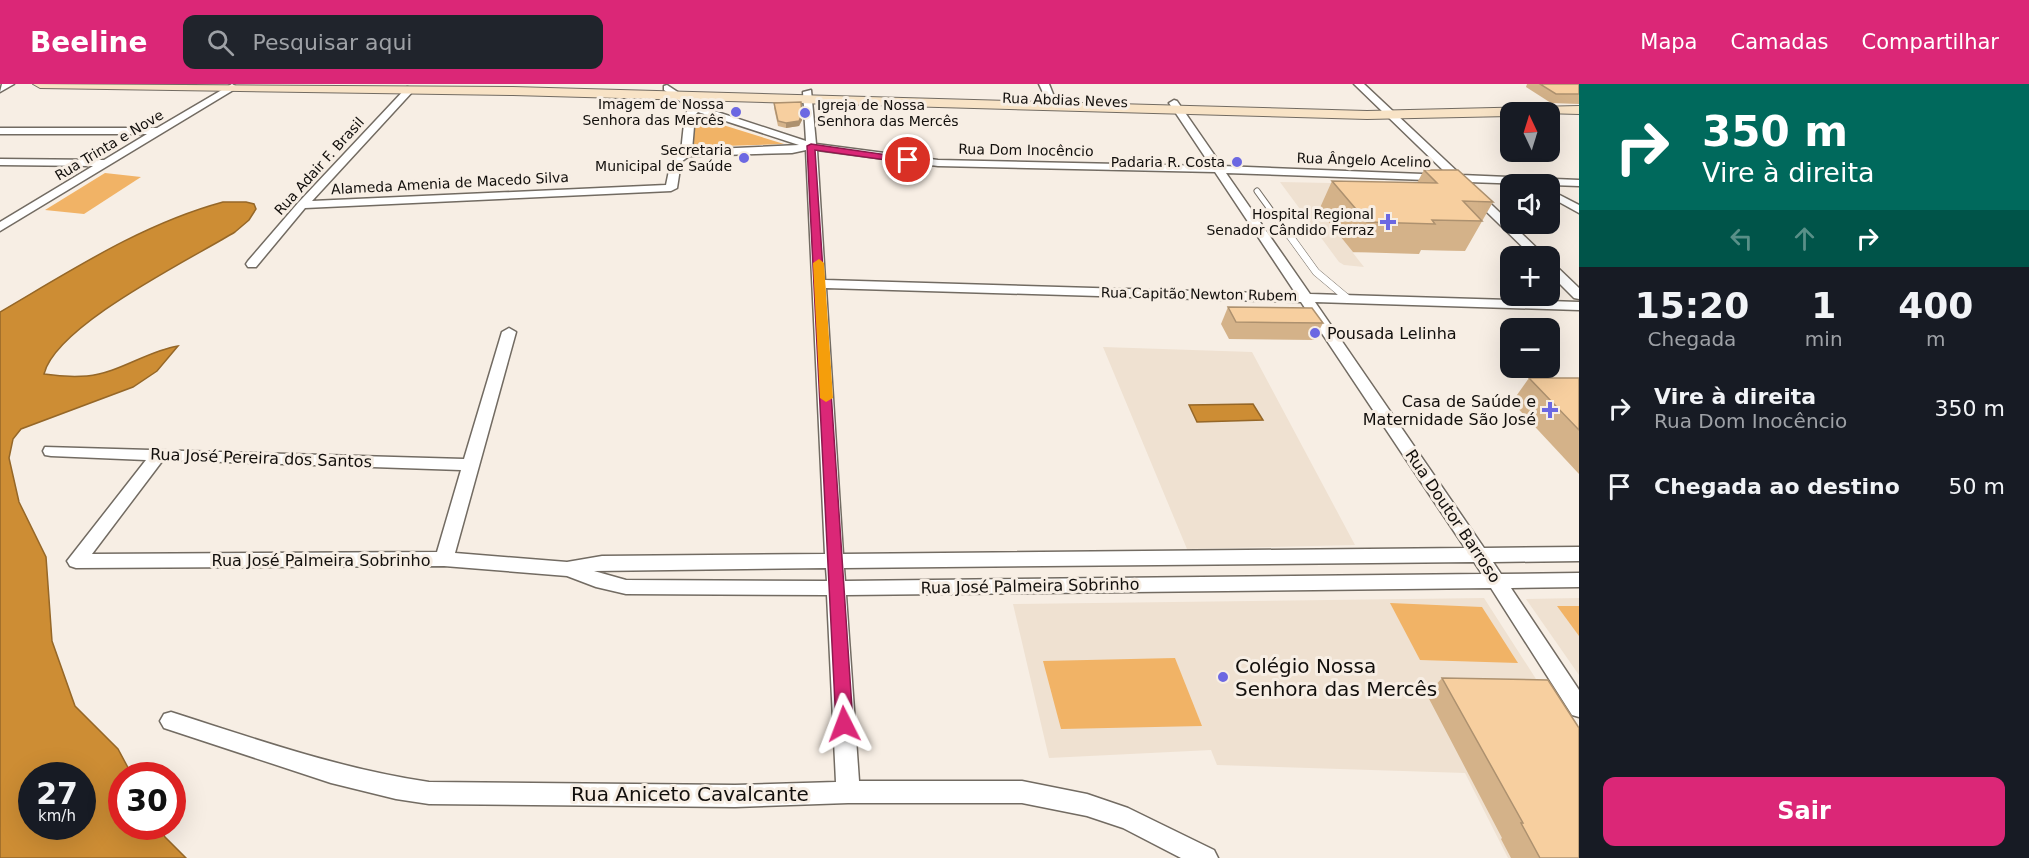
<!DOCTYPE html>
<html lang="pt">
<head>
<meta charset="utf-8">
<style>
  :root { --surface:#171b24; --page:#20242c; --text:#f1f3f6; --muted:#9ea1a6; --accent:#db2777 }
  body { margin:0; font-family:"DejaVu Sans",sans-serif; background:var(--page); color:var(--text); height:100vh; display:flex; flex-direction:column; font-size:22px; white-space:nowrap }
  * { box-sizing:border-box; margin:0 }
  p { font-size:20px; color:var(--muted) }
  .icon { flex:none; width:33px; height:33px; fill:none; stroke:currentColor; stroke-width:2; stroke-linecap:round; stroke-linejoin:round }
  .map { position:relative; flex:1; overflow:hidden }
  .panel { display:flex; flex-direction:column; background:var(--surface); width:450px }
  .panel>* { flex:none }
  .hud { background:#00695c; color:#fff; overflow:hidden }
  .needle { width:39px; rotate:356deg }
  .controls { position:absolute; left:1500px; top:18px; display:grid; gap:12px }
  .controls a { display:grid; place-items:center; width:60px; height:60px; border-radius:12px; background:var(--surface); box-shadow:0 6px 24px #0002; font-size:30px }
  .speed { position:absolute; left:18px; top:678px; display:flex; gap:12px; font-size:30px; font-weight:700; text-align:center }
  .speed>* { display:grid; place-content:center; width:78px; height:78px; border-radius:50%; background:var(--surface); box-shadow:0 6px 24px #0002; line-height:1 }
  .speed small { font-size:15px; font-weight:400 }
  .speed .limit { border:9px solid #d22; background:#fff; color:#111 }
  .pin { position:absolute; display:grid; place-items:center; width:51px; height:51px; color:#fff; margin:-26px; border:3px solid #fff; border-radius:50%; box-shadow:0 2px 6px #0007 }
  .me { position:absolute; width:66px; margin:-33px; rotate:357deg; stroke-linejoin:round; filter:drop-shadow(0 0 4px #0008) }
  .turn { display:flex; align-items:center; gap:21px; height:126px; padding:0 24px; font-size:27px }
  .turn .icon { width:78px; height:78px; stroke-width:2.5 }
  .turn b { display:block; font-size:42px; line-height:51px }
  .lanes { display:flex; align-items:center; height:57px; padding:0 24px; background:#0003; justify-content:center; gap:30px; direction:ltr }
  .lanes .off { opacity:.35 }
  .eta { display:flex; justify-content:space-evenly; align-items:center; height:102px; text-align:center }
  .eta b { font-size:36px; font-weight:700; line-height:42px }
  .button { display:flex; gap:12px; margin-top:auto; padding:12px 24px }
  .button a { flex:1; height:69px; border-radius:12px; background:var(--accent); color:#fff; font-size:24px; font-weight:700; line-height:69px; text-align:center }
  ul { padding:0; list-style:none }
  li { display:flex; align-items:center; gap:18px; height:78px; padding:0 24px }
  li div { flex:1 }
  li b { display:block; font-size:22px }
  li em { font-style:normal }
  header { display:flex; align-items:center; gap:36px; box-sizing:border-box; height:84px; padding:0 30px; background:var(--accent); color:#fff }
  header strong { font-size:28px }
  nav { display:flex; gap:33px; margin-inline-start:auto; font-size:21px }
  .search { width:420px; height:54px; background:var(--page); display:flex; align-items:center; gap:15px; box-sizing:border-box; padding:0 21px; border-radius:12px; color:var(--muted); font-size:22px }
  main { display:flex; flex:1; min-height:0 }
  .map>svg:first-child { display:block }
  .built { fill:#efe1d1 }
  .green { fill:#f1b366 }
  .water { fill:#cd8d34; stroke:#956728; stroke-width:1.5; fill-rule:evenodd }
  .lines { fill:none; stroke-linecap:round; stroke-linejoin:round }
  .lane-far1-casing { stroke:#726b62; stroke-width:7 }
  .lane-casing { stroke:#726b62; stroke-width:8 }
  .street-casing { stroke:#726b62; stroke-width:3 }
  .secondary-casing { stroke:#726b62; stroke-width:2 }
  .lane-far1 { stroke:#fff; stroke-width:5 }
  .lane { stroke:#fff; stroke-width:7 }
  .street { fill:#fff; fill-rule:evenodd }
  .secondary { fill:#f8e3c6; fill-rule:evenodd }
  .wall { fill:#d4b289 }
  .shaded-wall { fill:#ad916f }
  .building { fill:#f7cf9f; stroke:#ad916f; stroke-width:1.5 }
  .route { fill:#db2777; stroke:#8e194d; stroke-width:1.5 }
  .slow { fill:#f59e0b }
  .poi-dot { fill:#6c68e2; stroke:#f7eee4; stroke-width:2 }
  .labels { text-anchor:middle; dominant-baseline:central; stroke-width:6; stroke-linejoin:round; paint-order:stroke }
  .far-street-label { font-size:14px; fill:#120f0c; stroke:#f7eee4 }
  .far-poi-label { font-size:14px; fill:#120f0c; stroke:#f7eee4; text-anchor:end }
  .poi-label { font-size:16px; fill:#120f0c; stroke:#f7eee4; text-anchor:start }
  .street-label { font-size:16px; fill:#120f0c; stroke:#f7eee4 }
  .near-poi-label { font-size:20px; fill:#120f0c; stroke:#f7eee4; text-anchor:start }
  .near-street-label { font-size:20px; fill:#120f0c; stroke:#f7eee4 }
</style>
</head>
<body>
<header>
<strong>Beeline</strong>
<div class="search"><svg class="icon" aria-label="search" viewBox="0 0 24 24"><circle cx="10" cy="10" r="6"/><path d="M15 15l6 6"/></svg>Pesquisar aqui</div>
<nav><a>Mapa</a><a>Camadas</a><a>Compartilhar</a></nav>
</header>
<main>
<div class="map">
<svg width="1579" height="774" viewBox="0 0 1579 774">
  <rect width="100%" height="100%" fill="#f7eee4"/>
  <g class="built">
    <path d="M1280 98 1430 101 1465 167 1364 165 1366 168 1353 169 1364 183 1344 181 1339 178Z"/>
    <path d="M1103 263 1252 268 1355 461 1187 465Z"/>
    <path d="M1484 514 1579 662V774H1508L1465 689 1217 681 1211 666 1049 674 1013 520Z"/>
    <path d="M1579 514V591L1526 515Z"/>
  </g>
  <g class="green">
    <path d="M694 32 784 60 692 63Z"/>
    <path d="M105 89 141 93 84 130 45 126Z"/>
    <path d="M1390 519 1482 523 1518 579 1420 576Z"/>
    <path d="M1557 522H1579V552Z"/>
    <path d="M1175 574 1202 642 1061 645 1043 577Z"/>
  </g>
  <g class="water">
    <path d="M223 118H246L254 120 256 125 249 136 235 148C191 175 56 241 44 290 57 292 74 293 87 292 119 289 147 267 178 262L157 287 133 303 21 345 13 355 9 374 19 418 46 473 52 557 75 622 118 665 132 691 122 692V742L159 743 165 753 186 774H0V228C72 186 142 140 223 118ZM32 692H82V742H32Z"/>
    <path d="M1253 320 1263 336 1197 338 1189 321Z"/>
  </g>
  <g class="lines">
    <g class="lane-far1-casing">
      <path id="lane-far1" d="M1257 107 1275 132"/>
    </g>
    <g class="lane-casing">
      <path id="lane" d="M1274 130 1316 188 1347 214"/>
    </g>
    <g class="street-casing">
      <g id="street">
        <path d="M2 0H14L0 8Z"/>
        <path d="M232 0 237 3 235 5 0 147V138L93 82 0 81V75L104 76 147 50H0V44H157Z"/>
        <path d="M1039 0H1049L1055 15 1053 17H1047Z"/>
        <path d="M1354 0H1364L1461 91 1579 96V102L1468 98 1545 172H1532L1455 97 1226 89 1310 210 1579 218V226L1315 218 1484 464 1579 463V477L1493 478 1501 490 1579 489V503L1511 504 1579 606V633L1572 631 1491 504 846 511 859 697H1022L1087 710 1128 724 1214 766 1218 774H1181L1123 744 1087 732 1022 719H848L735 723 429 720 396 715 331 699 164 644 160 637 164 630 171 628C256 655 340 685 429 698L735 701 836 698 827 511 626 510 596 503 567 492 444 482 76 484 70 482 67 477 146 376 51 372 45 371 43 367 45 363 464 375 502 248 509 244 516 248 455 469 567 478 602 472 825 470 806 66 792 69 689 72 681 78 677 104 671 107 305 124 256 183H248L246 180 248 177 298 119 407 3 415 5 312 117 666 101 671 77 681 68 685 30 690 24 664 6V2L667 1 699 22 806 57 803 8 811 6 816 60 938 76 1211 82 1169 19 1174 16 1177 17 1222 82 1448 91ZM698 28 799 61 692 66 695 31ZM817 66 938 82 1215 88 1296 210 825 196ZM826 204 1301 218 1465 464 843 470ZM163 376 461 386 437 468 92 470ZM1474 478 1482 490 845 497 844 484ZM826 484 827 497 626 496 594 487Z"/>
        <path d="M1550 106 1579 121V129L1550 113Z"/>
        <path d="M1550 179 1554 180 1579 204V215L1574 214 1550 190Z"/>
      </g>
    </g>
    <g class="secondary-casing">
      <path id="secondary" d="M33 0 513 3 1367 27 1579 22V30L1510 28V32L1367 35 513 11 40 4Z"/>
    </g>
    <use href="#lane-far1" class="lane-far1"/>
    <use href="#lane" class="lane"/>
    <use href="#street" class="street"/>
    <use href="#secondary" class="secondary"/>
  </g>
  <g class="wall">
    <path d="M1527 0H1579V20L1551 19 1526 3Z"/>
    <path d="M774 19 802 30V36L799 42 786 44 778 42 774 24Z"/>
    <path d="M1424 86 1493 118 1465 167 1421 166 1419 170 1353 168 1319 126 1332 97 1417 99Z"/>
    <path d="M1228 223 1323 239 1314 256 1229 255 1221 240Z"/>
    <path d="M1529 294H1579V390L1512 318Z"/>
    <path d="M1442 594 1579 774H1511L1501 755 1502 754 1427 611Z"/>
  </g>
  <path class="shaded-wall" d="M802 30V36L799 42 786 44V39Z"/>
  <g class="building">
    <path d="M1540 0H1579V10H1556Z"/>
    <path d="M801 18 802 30 799 37 786 39 778 37 774 19Z"/>
    <path d="M1424 86H1458L1493 118 1463 117 1482 137 1432 136 1435 140 1367 138 1332 97 1437 99Z"/>
    <path d="M1228 223 1312 224 1323 239 1236 238Z"/>
    <path d="M1529 294H1579V346Z"/>
    <path d="M1442 594 1548 596 1579 644V774H1540L1521 739H1523Z"/>
  </g>
  <path class="route" d="M811 60 908 74 913 76 908 79 815 66 853 640 851 645 844 647 838 645 836 640 807 62Z"/>
  <path class="slow" d="M819 175 824 179 833 314 826 318 820 314 813 179Z"/>
  <g class="poi-dot">
    <circle cx="736" cy="28" r="6"/>
    <circle cx="805" cy="29" r="6"/>
    <circle cx="744" cy="74" r="6"/>
    <circle cx="1237" cy="78" r="6"/>
    <path d="M1385 129h6v6h6v6h-6v6h-6v-6h-6v-6h6z"/>
    <circle cx="1315" cy="249" r="6"/>
    <path d="M1547 317h6v6h6v6h-6v6h-6v-6h-6v-6h6z"/>
    <circle cx="1223" cy="593" r="6"/>
  </g>
  <g class="labels">
    <g class="far-street-label">
      <text transform="translate(1065 16) rotate(2)">Rua Abdias Neves</text>
      <text transform="translate(109 61) rotate(-31)">Rua Trinta e Nove</text>
      <text transform="translate(1026 66) rotate(1)">Rua Dom Inocêncio</text>
      <text transform="translate(1364 76) rotate(2)">Rua Ângelo Acelino</text>
      <text transform="translate(319 82) rotate(-48)">Rua Adair F. Brasil</text>
      <text transform="translate(450 99) rotate(-3)">Alameda Amenia de Macedo Silva</text>
      <text transform="translate(1199 210) rotate(1)">Rua Capitão Newton Rubem</text>
    </g>
    <g class="far-poi-label">
      <text x="724" y="20">Imagem de Nossa<tspan x="724" dy="16">Senhora das Mercês</tspan></text>
      <text x="817" y="21" text-anchor="start">Igreja de Nossa<tspan x="817" dy="16">Senhora das Mercês</tspan></text>
      <text x="732" y="66">Secretaria<tspan x="732" dy="16">Municipal de Saúde</tspan></text>
      <text x="1225" y="78">Padaria R. Costa</text>
      <text x="1374" y="130">Hospital Regional<tspan x="1374" dy="16">Senador Cândido Ferraz</tspan></text>
    </g>
    <g class="poi-label">
      <text x="1327" y="249">Pousada Lelinha</text>
      <text x="1536" y="317" text-anchor="end">Casa de Saúde e<tspan x="1536" dy="18">Maternidade São José</tspan></text>
    </g>
    <g class="street-label">
      <text transform="translate(261 374) rotate(2)">Rua José Pereira dos Santos</text>
      <text transform="translate(1453 432) rotate(56)">Rua Doutor Barroso</text>
      <text x="321" y="476">Rua José Palmeira Sobrinho</text>
      <text transform="translate(1030 502) rotate(-1)">Rua José Palmeira Sobrinho</text>
    </g>
    <g class="near-poi-label">
      <text x="1235" y="582">Colégio Nossa<tspan x="1235" dy="23">Senhora das Mercês</tspan></text>
    </g>
    <g class="near-street-label">
      <text x="690" y="710">Rua Aniceto Cavalcante</text>
    </g>
  </g>
</svg>
<div class="controls">
<a><svg class="needle" viewBox="-14 -14 28 28"><path d="M0-13l5 13h-10z" fill="#e53935"/><path d="M0 13l5-13h-10z" fill="#9ea1a6"/></svg></a>
<a><svg class="icon" aria-label="sound" viewBox="0 0 24 24"><path d="M4 9h4l5-4v14l-5-4H4zM17 9q2 3 0 6"/></svg></a>
<a>+</a>
<a>−</a>
</div>
<div class="speed"><div>27<small>km/h</small></div><div class="limit">30</div></div>
<div class="pin" style="left:908px;top:76px;background:#d93025"><svg class="icon" aria-label="arrive" viewBox="0 0 24 24"><path d="M6 21V4h12l-3 4 3 4H6"/></svg></div>
<svg class="me" style="left:844px;top:640px" viewBox="-20 -20 40 40"><path d="M0-17L14 15 0 8-14 15z" fill="#db2777" stroke="#fff" stroke-width="4"/></svg>
</div>
<section class="panel">
<div class="hud">
<div class="turn"><svg class="icon" aria-label="right" viewBox="0 0 24 24"><path d="M7 20v-9h11M14 6l5 5-5 5"/></svg><div><b>350 m</b>Vire à direita</div></div>
<div class="lanes"><svg class="icon off" aria-label="left" viewBox="0 0 24 24"><path d="M17 20v-9H6M10 6l-5 5 5 5"/></svg><svg class="icon off" aria-label="ahead" viewBox="0 0 24 24"><path d="M12 20V5M6 11l6-6 6 6"/></svg><svg class="icon" aria-label="right" viewBox="0 0 24 24"><path d="M7 20v-9h11M14 6l5 5-5 5"/></svg></div>
</div>
<div class="eta">
<div><b>15:20</b><p>Chegada</p></div>
<div><b>1</b><p>min</p></div>
<div><b>400</b><p>m</p></div>
</div>
<ul>
<li><svg class="icon" aria-label="right" viewBox="0 0 24 24"><path d="M7 20v-9h11M14 6l5 5-5 5"/></svg><div><b>Vire à direita</b><p>Rua Dom Inocêncio</p></div><em>350 m</em></li>
<li><svg class="icon" aria-label="arrive" viewBox="0 0 24 24"><path d="M6 21V4h12l-3 4 3 4H6"/></svg><div><b>Chegada ao destino</b></div><em>50 m</em></li>
</ul>
<div class="button"><a>Sair</a></div>
</section>
</main>
</body>
</html>
